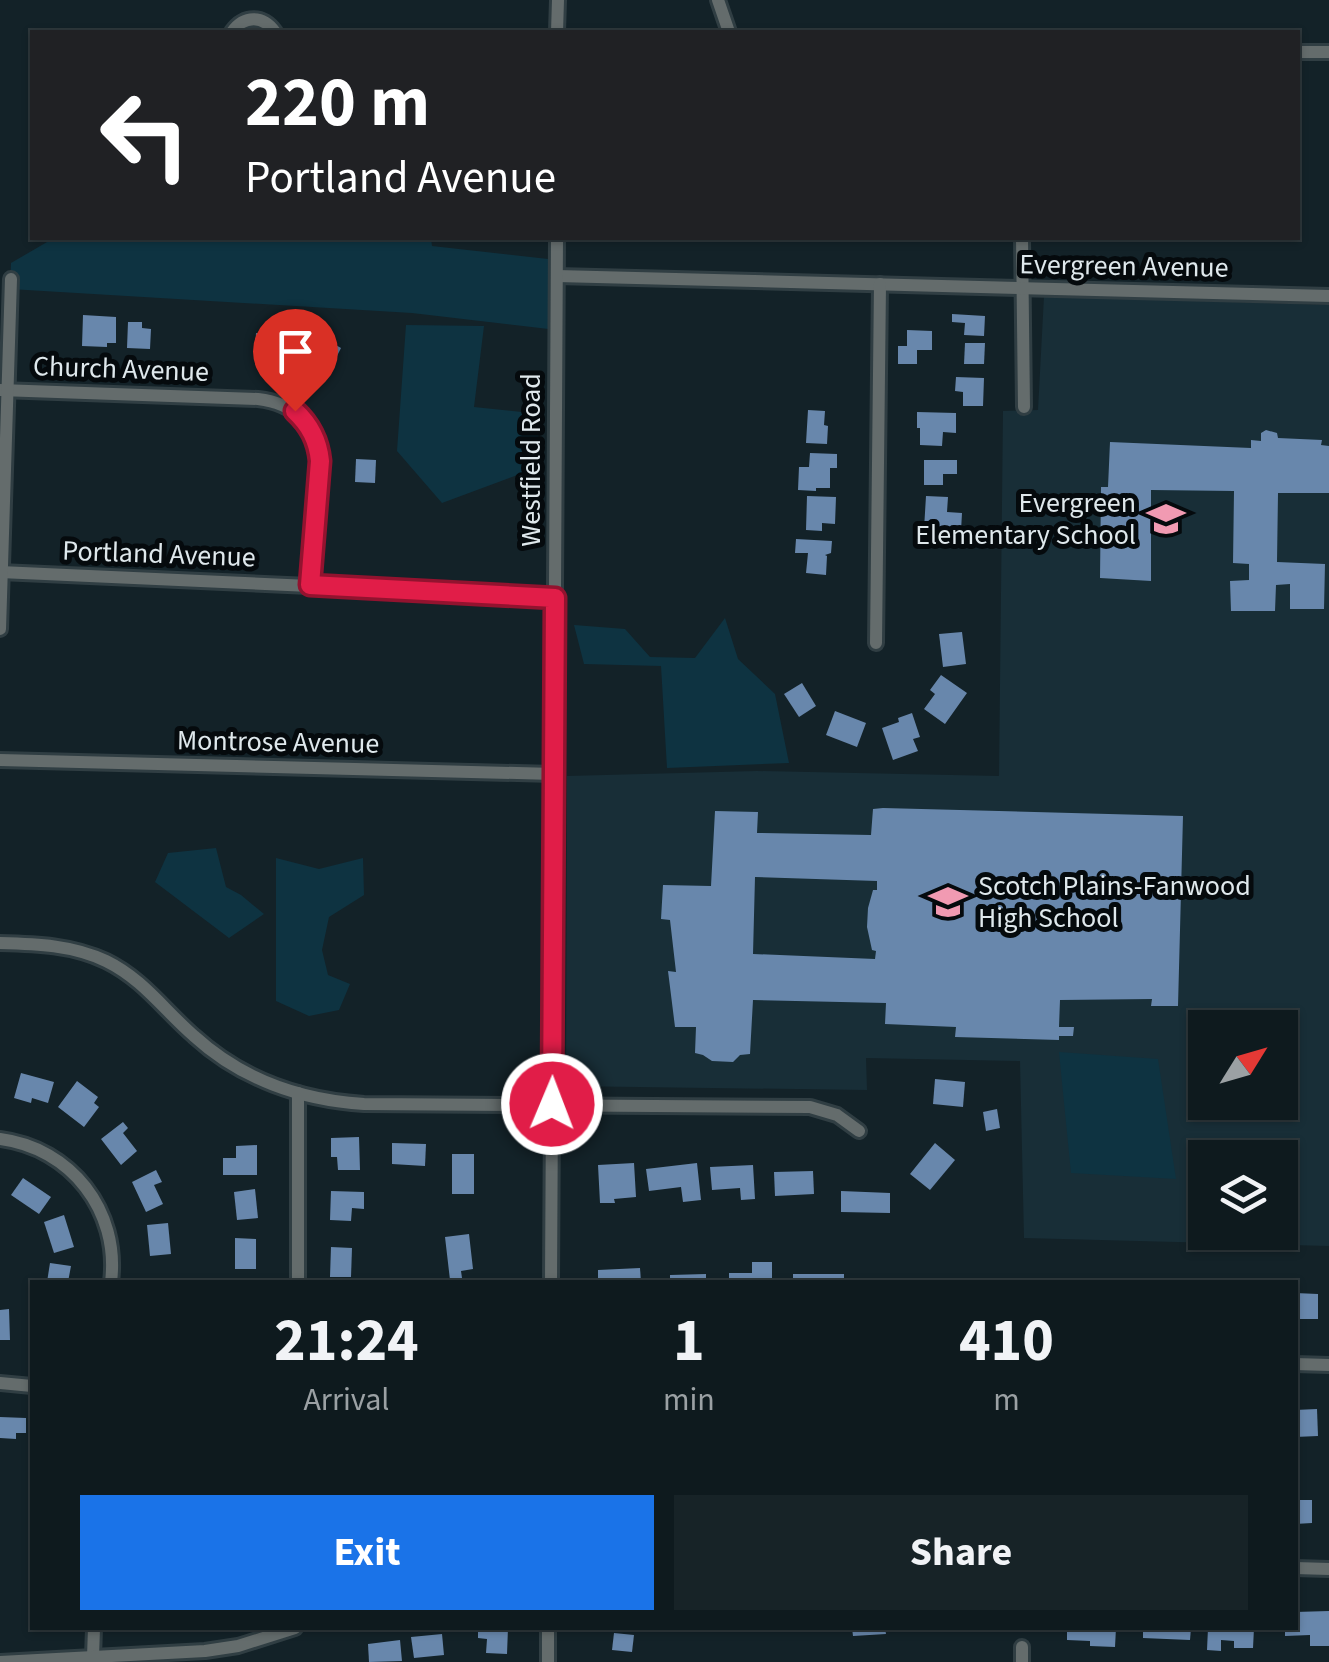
<!DOCTYPE html>
<html lang="en">
<head>
<meta charset="utf-8">
<style>
  :root { --surface:#0e1a1e; --page:#172327; --text:#f1f3f6; --muted:#9ba1a4; --line:#2e383c; --accent:#1a73e8 }
  body { margin:0; font-family:"Source Sans 3",sans-serif; background:var(--page); color:var(--text); height:100vh; display:flex; flex-direction:column; font-size:38px; white-space:nowrap }
  * { box-sizing:border-box; margin:0 }
  p { font-size:32px; color:var(--muted) }
  .icon { flex:none; width:55px; height:55px; fill:none; stroke:currentColor; stroke-width:2; stroke-linecap:round; stroke-linejoin:round }
  .map { position:relative; flex:1; overflow:hidden }
  .sheet { position:absolute; left:30px; top:1280px; width:1268px; height:350px; display:flex; flex-direction:column; background:var(--surface); border-radius:0px; box-shadow:0 2px 8px #0004,0 0 0 2px var(--line) }
  .sheet>* { flex:none }
  .top-card { position:absolute; left:30px; top:30px; width:1270px; height:210px; border-radius:0px; box-shadow:0 2px 8px #0004,0 0 0 2px var(--line); background:#202124; color:#fff; overflow:hidden }
  .needle { width:65px; rotate:53deg }
  .fabs { position:absolute; left:1188px; top:1010px; display:grid; gap:20px }
  .fabs a { display:grid; place-items:center; width:110px; height:110px; border-radius:0px; background:var(--surface); box-shadow:0 2px 8px #0004,0 0 0 2px var(--line); font-size:50px }
  .pin { position:absolute; display:grid; place-items:center; width:85px; height:85px; color:#fff; margin:-102px -42px; border-radius:50% 50% 50% 0; rotate:-45deg; box-shadow:0 0 10px #0007 }
  .pin .icon { rotate:45deg }
  .me { position:absolute; width:110px; margin:-55px; rotate:1deg; stroke-linejoin:round; filter:drop-shadow(0 0 8px #0008) }
  .turn { display:flex; align-items:center; gap:35px; height:210px; padding:0 50px; font-size:45px }
  .turn .icon { width:130px; height:130px; stroke-width:2.5 }
  .turn b { display:block; font-size:70px; line-height:85px }
  .eta { display:flex; justify-content:space-evenly; align-items:center; height:170px; text-align:center }
  .eta b { font-size:60px; font-weight:700; line-height:70px }
  .cta { display:flex; gap:20px; margin-top:auto; padding:20px 50px }
  .cta a { flex:1; height:115px; border-radius:0px; background:var(--accent); color:#fff; font-size:40px; font-weight:700; line-height:115px; text-align:center }
  .cta a+a { background:var(--page); color:var(--text) }
  .map>svg:first-child { display:block }
  .built { fill:#182e37; fill-rule:evenodd }
  .green { fill:#0e3341 }
  .building { fill:#6887ac; fill-rule:evenodd }
  .lines { fill:none; stroke-linecap:round; stroke-linejoin:round }
  .street-casing { stroke:#303e43; stroke-width:18 }
  .street { stroke:#646c6c; stroke-width:12 }
  .route-casing { stroke:#92132f; stroke-width:25 }
  .route { stroke:#e11d48; stroke-width:18 }
  .labels { text-anchor:middle; dominant-baseline:central; stroke-width:10; stroke-linejoin:round; paint-order:stroke }
  .street-label { font-size:28px; fill:#dfe8ec; stroke:#050a0d }
  .poi-label { font-size:28px; fill:#dfe8ec; stroke:#050a0d; text-anchor:end }
</style>
</head>
<body>
<div class="map">
<svg width="1329" height="1662" viewBox="0 0 1329 1662">
  <rect width="100%" height="100%" fill="#132228"/>
  <path class="built" d="M1044 296 1329 305V1246L1024 1238 1020 1061 866 1058 867 1090 566 1086 567 776 757 771 999 776 1003 411 1038 410ZM1205 1028H1280V1102H1205ZM1205 1158H1280V1232H1205Z"/>
  <g class="green">
    <path d="M54 238H431L432 246 557 260V330L412 313 10 289 11 263Z"/>
    <path d="M406 325 484 326 474 407 540 414 536 468 442 503 397 451Z"/>
    <path d="M725 618 738 659 775 694 789 763 667 768 661 666 584 664 574 625 625 629 650 657 695 658Z"/>
    <path d="M216 848 226 887 241 895 264 914 229 938 155 882 168 853Z"/>
    <path d="M276 858 319 869 363 858 364 895 329 917 322 950 328 975 350 984 339 1010 309 1016 276 1001Z"/>
    <path d="M1059 1052 1158 1059 1176 1179 1071 1173Z"/>
  </g>
  <g class="building">
    <path d="M952 314 985 316 984 336 964 335 965 323 952 322Z"/>
    <path d="M83 315 116 317V343H107V347L82 346Z"/>
    <path d="M128 322H142V328L151 329 150 349 127 348Z"/>
    <path d="M311 323 331 334 327 340 341 348 330 370 318 364 317 367 311 364 309 369 300 364 303 360 295 355Z"/>
    <path d="M907 330 932 331V350H917V364H898V346H907Z"/>
    <path d="M256 333 279 334 278 355 255 353Z"/>
    <path d="M965 343H985L984 364H964Z"/>
    <path d="M956 377 984 378 983 406H963V392L955 391Z"/>
    <path d="M808 410 825 411 824 425 828 426 827 444 806 443Z"/>
    <path d="M917 412 956 413V433L943 432 942 446 920 445V428H917Z"/>
    <path d="M1266 430 1277 433 1278 438 1322 440 1321 445 1329 446V493H1278L1277 562 1325 564 1324 609H1290V584L1276 585 1275 611H1231L1230 581 1249 580V564L1233 563 1234 491 1151 490V581L1100 578 1101 487H1108L1110 442 1251 448V440L1261 441V433Z"/>
    <path d="M810 453 837 454V468H830V488H816V491L798 490 799 467H809Z"/>
    <path d="M356 459 376 460 375 483 355 482Z"/>
    <path d="M924 460H957V474H943V485H924Z"/>
    <path d="M807 496 836 497 835 524 822 523V531L806 530Z"/>
    <path d="M926 496 948 497 947 512 962 513 961 531 924 529Z"/>
    <path d="M796 539 832 541 831 553 825 555 827 556 826 575 806 573 808 553H795Z"/>
    <path d="M962 632 966 664 943 667 939 634Z"/>
    <path d="M941 675 967 693 945 724 924 709 935 694 930 690Z"/>
    <path d="M802 683 816 706 799 717 784 694Z"/>
    <path d="M835 711 866 723 857 747 826 735Z"/>
    <path d="M912 713 920 737 913 739 918 751 893 760 882 728 899 722 898 718Z"/>
    <path d="M883 808 1183 816 1178 1006H1151L1152 999 1060 1000 1059 1027H1074L1073 1036H1059V1040L955 1037 956 1027 885 1024 886 1003 753 1000 750 1054 740 1055 733 1062 712 1061 703 1055 695 1053 696 1027H675L668 971 676 972 670 920 661 919 663 885 711 886 715 811 758 812 757 833 871 835 873 809ZM755 877 877 881V890H873L868 908 867 927 872 950 876 951 875 959 753 954Z"/>
    <path d="M21 1073 54 1082 48 1103 32 1098 31 1103 14 1098Z"/>
    <path d="M935 1079 965 1082 963 1107 933 1104Z"/>
    <path d="M77 1081 98 1097 94 1103 99 1107 84 1127 58 1107Z"/>
    <path d="M997 1109 1000 1128 986 1131 983 1112Z"/>
    <path d="M123 1122 128 1128 123 1133 137 1151 121 1165 101 1139Z"/>
    <path d="M359 1137 360 1170H338L337 1157H331V1138Z"/>
    <path d="M392 1143 426 1144 425 1166 392 1164Z"/>
    <path d="M935 1143 955 1160 930 1190 910 1174Z"/>
    <path d="M257 1145V1175H223V1158H236V1146Z"/>
    <rect x="452" y="1154" width="22" height="40"/>
    <path d="M634 1163 636 1197 614 1199 615 1203H600L598 1165Z"/>
    <path d="M697 1163 701 1200 683 1202 681 1187 649 1191 646 1169Z"/>
    <path d="M753 1165 755 1199 741 1200 740 1188 712 1190 710 1167Z"/>
    <path d="M156 1170 162 1182 154 1185 163 1204 146 1212 132 1182Z"/>
    <path d="M813 1171 814 1194 775 1196 774 1172Z"/>
    <path d="M23 1178 51 1197 39 1214 11 1195Z"/>
    <path d="M255 1189 258 1218 237 1220 234 1192Z"/>
    <path d="M331 1191 364 1192V1209L352 1208 351 1221 330 1220Z"/>
    <path d="M841 1191 890 1193V1213L841 1212Z"/>
    <path d="M64 1215 74 1247 54 1253 44 1222Z"/>
    <path d="M168 1223 171 1254 150 1256 147 1225Z"/>
    <path d="M469 1234 473 1269 461 1271 462 1278 450 1280 445 1237Z"/>
    <path d="M235 1238 256 1239V1269H235Z"/>
    <path d="M331 1247 352 1248 351 1277H330Z"/>
    <path d="M752 1262H772V1282H729V1273H752Z"/>
    <path d="M50 1263 71 1266 68 1282H47Z"/>
    <path d="M640 1268 641 1282H598V1270Z"/>
    <path d="M706 1274V1282H670V1275Z"/>
    <rect x="793" y="1274" width="51" height="8"/>
    <path d="M1295 1293 1318 1294V1319H1295Z"/>
    <path d="M9 1309 10 1340H0V1310Z"/>
    <path d="M1317 1409 1318 1436 1295 1437V1410Z"/>
    <path d="M0 1417 26 1418V1433H16V1439L0 1438Z"/>
    <path d="M1295 1500H1312V1523L1295 1524Z"/>
    <path d="M1329 1611V1646H1310V1635L1285 1636V1628H1295V1612Z"/>
    <path d="M478 1628H508L507 1654 486 1653 487 1639 478 1638Z"/>
    <path d="M852 1628H885L886 1634 853 1636Z"/>
    <path d="M1067 1628H1116L1115 1647 1090 1646V1641L1067 1640Z"/>
    <path d="M1143 1628H1191L1190 1640 1143 1638Z"/>
    <path d="M1208 1628H1254L1253 1648H1234V1641L1221 1640V1651L1207 1650Z"/>
    <path d="M614 1633 634 1635 632 1652 612 1650Z"/>
    <path d="M442 1634 444 1655 414 1658 411 1637Z"/>
    <path d="M400 1640 402 1661 369 1662 368 1644Z"/>
  </g>
  <g class="lines">
    <g class="street-casing">
      <g id="street">
        <path d="M718 0 729 32"/>
        <path d="M232 32C244 15 263 15 275 32"/>
        <path d="M557 32 558 0"/>
        <path d="M1298 52H1329"/>
        <path d="M1022 238 1024 407"/>
        <path d="M557 276 1329 296"/>
        <path d="M0 390 258 399C294 403 317 425 320 461L310 585"/>
        <path d="M0 572 555 597"/>
        <path d="M0 629 11 279"/>
        <path d="M876 643 880 284"/>
        <path d="M0 760 554 774"/>
        <path d="M0 943C37 944 72 945 106 961 143 979 164 1010 194 1036 241 1079 301 1100 364 1104L810 1107 837 1115 859 1131"/>
        <path d="M0 1139C71 1148 120 1211 111 1282"/>
        <path d="M298 1282V1093"/>
        <path d="M551 1282 557 238"/>
        <path d="M1295 1364 1329 1365"/>
        <path d="M0 1383 32 1386"/>
        <path d="M1295 1568 1329 1569"/>
        <path d="M1022 1647V1662"/>
        <path d="M93 1657 94 1628"/>
        <path d="M0 1662 205 1651 238 1646 295 1628"/>
        <path d="M548 1662V1628"/>
      </g>
    </g>
    <use href="#street" class="street"/>
  </g>
  <g class="lines">
    <g class="route-casing">
      <path id="route" d="M295 411C310 425 318 440 320 461L310 585 555 598 552 1104"/>
    </g>
    <use href="#route" class="route"/>
  </g>
  <defs>
    <g id="school-bare" transform="scale(3)"><path d="M0-5L7-2L0 1L-7-2ZM-4 1L0 2.5L4 1V4Q0 6-4 4Z" fill="#f19ab2" stroke="#050a0d" stroke-width="2.5" paint-order="stroke"/></g>
  </defs>
  <g fill-rule="evenodd">
    <use href="#school-bare" x="1166" y="519"/>
    <use href="#school-bare" x="948" y="902"/>
  </g>
  <g class="labels">
    <g class="street-label">
      <text transform="translate(1124 266) rotate(1)">Evergreen Avenue</text>
      <text transform="translate(121 369) rotate(2)">Church Avenue</text>
      <text transform="translate(531 460) rotate(-90)">Westfield Road</text>
      <text transform="translate(159 554) rotate(2)">Portland Avenue</text>
      <text transform="translate(278 742) rotate(1)">Montrose Avenue</text>
    </g>
    <g class="poi-label">
      <text x="1136" y="503">Evergreen<tspan x="1136" dy="32">Elementary School</tspan></text>
      <text x="978" y="886" text-anchor="start">Scotch Plains-Fanwood<tspan x="978" dy="32">High School</tspan></text>
    </g>
  </g>
</svg>
<div class="fabs">
<a><svg class="needle" viewBox="-14 -14 28 28"><path d="M0-13l5 13h-10z" fill="#e53935"/><path d="M0 13l5-13h-10z" fill="#9ba1a4"/></svg></a>
<a><svg class="icon" aria-label="layers" viewBox="0 0 24 24"><path d="M12 4l9 5-9 5-9-5zM3 14l9 5 9-5"/></svg></a>
</div>
<div class="pin" style="left:295px;top:411px;background:#d93025"><svg class="icon" aria-label="arrive" viewBox="0 0 24 24"><path d="M6 21V4h12l-3 4 3 4H6"/></svg></div>
<svg class="me" style="left:552px;top:1104px" viewBox="-20 -20 40 40"><circle r="17" fill="#e11d48" stroke="#fff" stroke-width="3"/><path d="M0-11L8 9 0 5-8 9z" fill="#fff"/></svg>
<div class="top-card">
<div class="turn"><svg class="icon" aria-label="left" viewBox="0 0 24 24"><path d="M17 20v-9H6M10 6l-5 5 5 5"/></svg><div><b>220 m</b>Portland Avenue</div></div>
</div>
<section class="sheet">
<div class="eta">
<div><b>21:24</b><p>Arrival</p></div>
<div><b>1</b><p>min</p></div>
<div><b>410</b><p>m</p></div>
</div>
<div class="cta"><a>Exit</a><a>Share</a></div>
</section>
</div>
</body>
</html>
